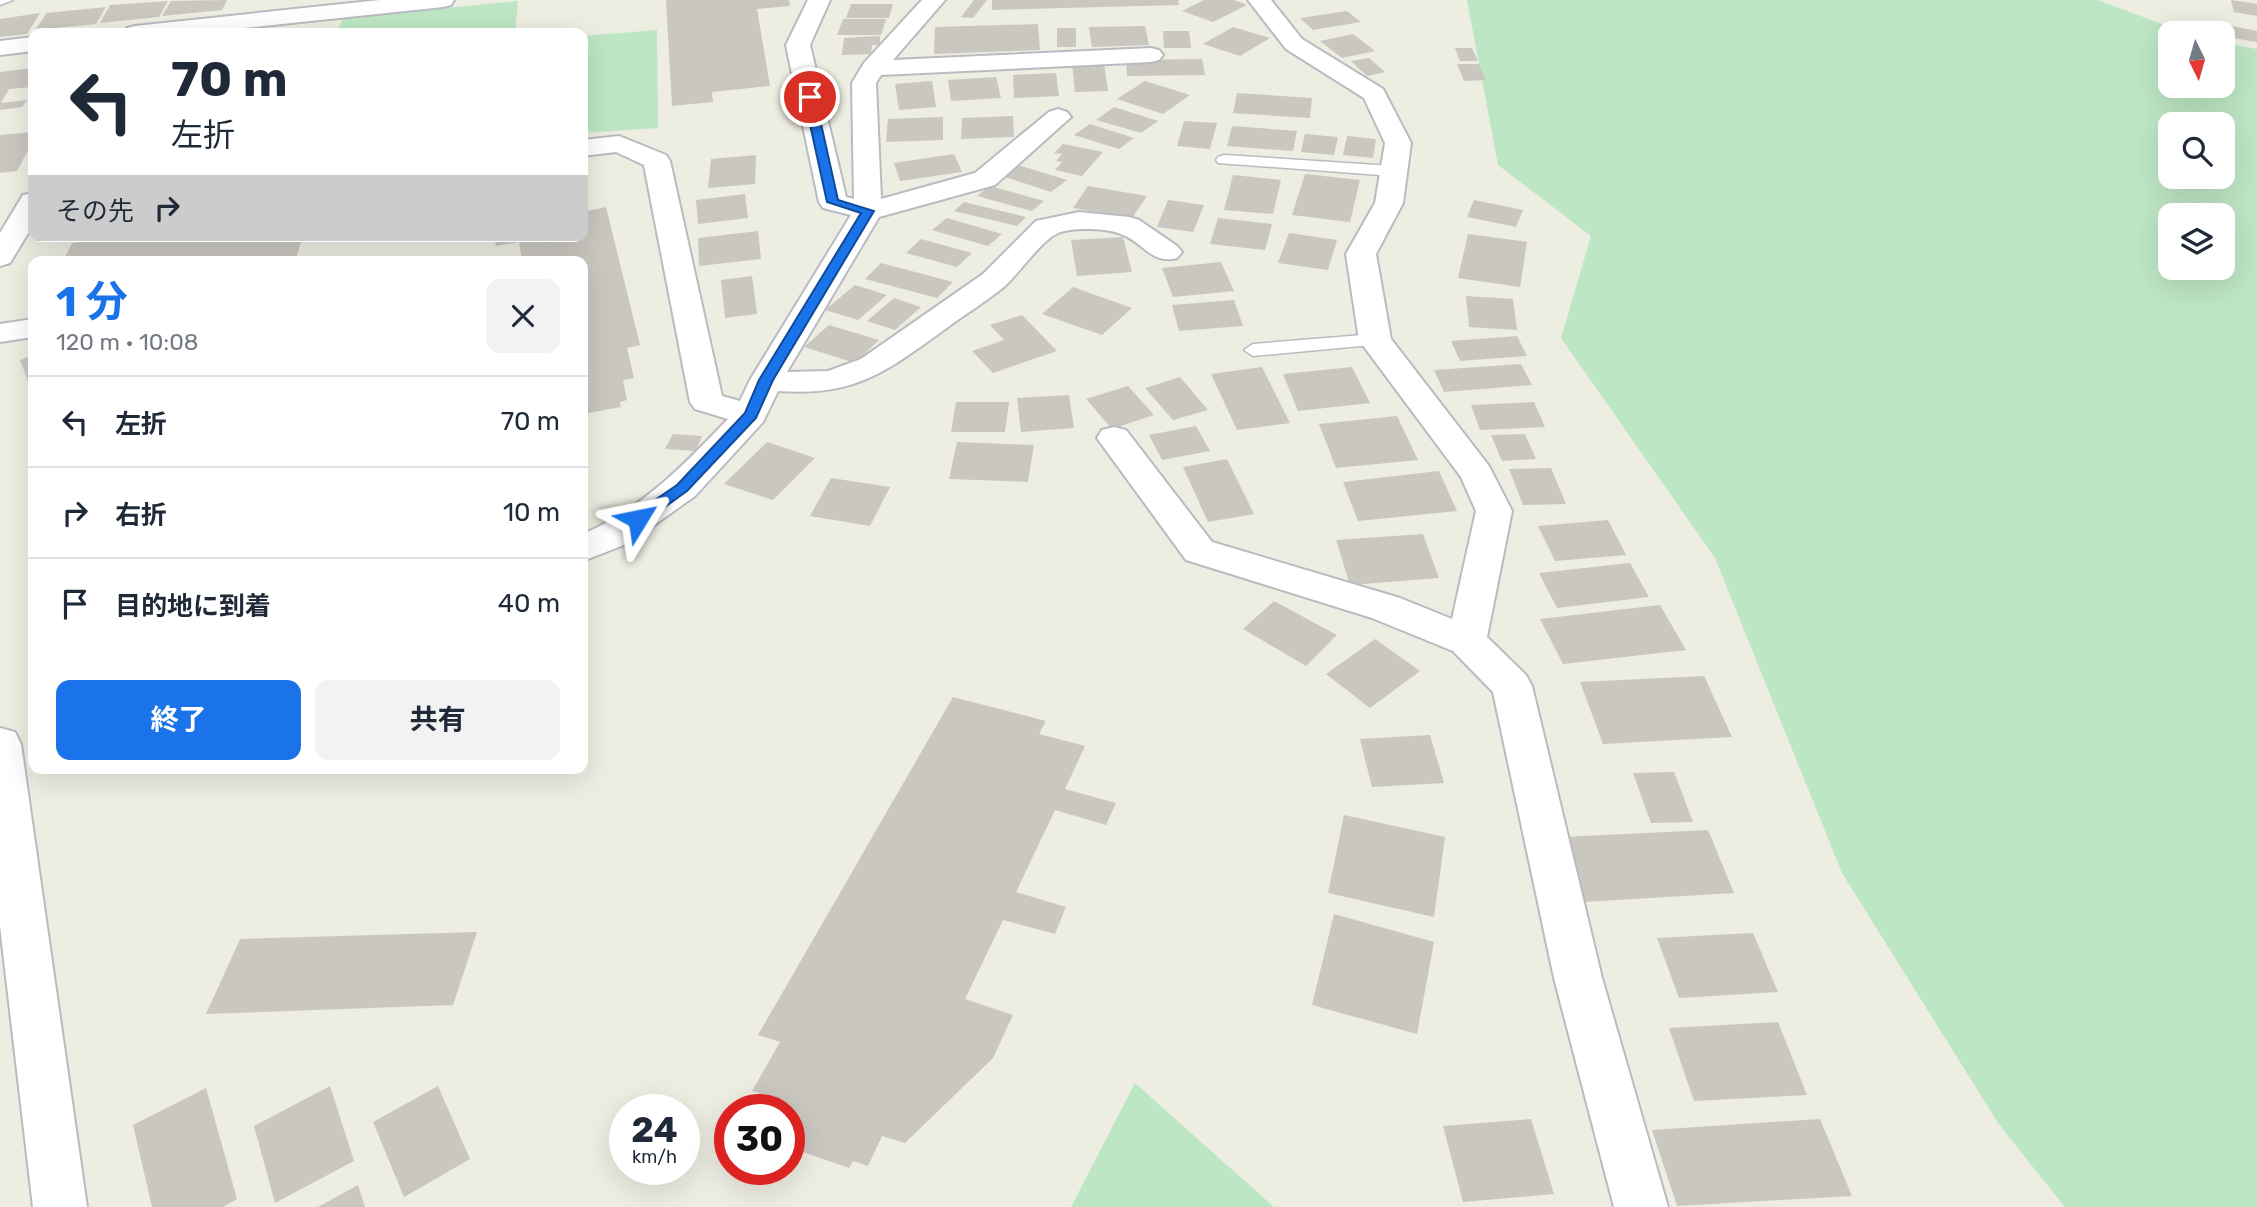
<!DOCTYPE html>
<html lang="ja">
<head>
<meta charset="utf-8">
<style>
  :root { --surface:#fff; --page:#f2f2f3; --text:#1f2937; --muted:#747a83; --line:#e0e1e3; --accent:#1a73e8 }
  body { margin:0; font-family:Rubik,"Noto Sans JP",sans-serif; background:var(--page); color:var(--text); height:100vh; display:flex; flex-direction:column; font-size:26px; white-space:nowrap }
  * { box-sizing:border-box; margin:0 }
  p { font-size:23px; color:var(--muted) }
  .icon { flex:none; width:38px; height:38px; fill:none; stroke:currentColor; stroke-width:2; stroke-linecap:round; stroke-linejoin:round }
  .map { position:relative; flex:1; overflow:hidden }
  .panel { position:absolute; left:28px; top:256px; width:560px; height:518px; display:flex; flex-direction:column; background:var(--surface); border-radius:14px; box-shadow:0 7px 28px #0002 }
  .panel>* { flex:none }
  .guide { position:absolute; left:28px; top:28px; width:560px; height:214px; border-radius:14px; box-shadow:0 7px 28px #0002; background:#fff; color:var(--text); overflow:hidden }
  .needle { width:46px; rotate:175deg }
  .buttons { position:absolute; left:2158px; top:21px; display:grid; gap:14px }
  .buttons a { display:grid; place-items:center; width:77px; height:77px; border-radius:14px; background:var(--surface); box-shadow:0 7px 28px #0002; font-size:35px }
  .speed { position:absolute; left:609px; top:1094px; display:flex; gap:14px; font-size:35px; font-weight:700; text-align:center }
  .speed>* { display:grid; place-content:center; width:91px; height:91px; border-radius:50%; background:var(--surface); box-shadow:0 7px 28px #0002; line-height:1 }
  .speed small { font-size:18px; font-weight:400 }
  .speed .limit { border:10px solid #d22; background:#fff; color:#111 }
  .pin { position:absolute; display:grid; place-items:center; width:60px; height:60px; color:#fff; margin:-30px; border:4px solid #fff; border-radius:50%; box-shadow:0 2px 7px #0007 }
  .me { position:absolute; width:77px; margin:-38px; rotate:55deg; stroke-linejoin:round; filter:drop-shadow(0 0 5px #0008) }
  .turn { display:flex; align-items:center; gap:24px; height:147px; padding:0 28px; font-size:32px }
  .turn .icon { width:91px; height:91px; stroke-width:2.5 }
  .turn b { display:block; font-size:49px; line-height:60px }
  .then { display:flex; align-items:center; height:66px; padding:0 28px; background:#0003; gap:14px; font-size:26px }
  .round { display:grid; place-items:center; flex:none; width:74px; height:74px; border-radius:14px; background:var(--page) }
  .head { display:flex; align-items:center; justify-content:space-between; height:119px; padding:0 28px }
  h1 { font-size:42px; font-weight:700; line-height:52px; color:var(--accent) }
  .action { display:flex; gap:14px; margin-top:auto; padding:14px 28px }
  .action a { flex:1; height:80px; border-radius:14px; background:var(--accent); color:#fff; font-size:28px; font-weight:700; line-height:80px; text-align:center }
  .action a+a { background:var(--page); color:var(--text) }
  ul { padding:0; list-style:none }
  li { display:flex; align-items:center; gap:21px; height:91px; padding:0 28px; border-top:2px solid var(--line) }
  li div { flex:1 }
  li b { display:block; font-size:26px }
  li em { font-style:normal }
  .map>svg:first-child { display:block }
  .green { fill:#bde6c4; fill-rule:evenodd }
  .building { fill:#c9c7bf }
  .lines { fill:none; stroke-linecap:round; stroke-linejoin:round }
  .lane-casing { stroke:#babbc1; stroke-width:3 }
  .street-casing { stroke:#babbc1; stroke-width:4 }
  .lane { fill:#fff; fill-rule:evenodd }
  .street { fill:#fff; fill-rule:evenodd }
  .route { fill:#1a73e8; stroke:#114b97; stroke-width:2 }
</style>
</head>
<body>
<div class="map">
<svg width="2257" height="1207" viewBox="0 0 2257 1207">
  <rect width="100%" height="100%" fill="#eeede2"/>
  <g class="green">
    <path d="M1467 0H2098L2186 33H2170V86H2222L2223 43 2257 49V1207H2065L1998 1123 1842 873 1715 558 1561 338 1591 236 1498 165ZM2170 124H2222V177H2170ZM2170 215H2222V268H2170Z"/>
    <path d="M518 1 515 33H336L343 18Z"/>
    <path d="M657 30 658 128 583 133V36Z"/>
    <path d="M1135 1083 1274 1207H1071Z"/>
  </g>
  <g class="building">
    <path d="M227 0 222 10 162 16 171 1Z"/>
    <path d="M666 0H789L790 6 757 9 770 86 712 92 713 102 672 106Z"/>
    <path d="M974 0H987L973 18 961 17Z"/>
    <path d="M992 0H1178L1179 5 992 10Z"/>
    <path d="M1204 0H1234L1247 5 1213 22 1182 11Z"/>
    <path d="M2231 0 2257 4V16L2234 12Z"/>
    <path d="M168 1 159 17 100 23 110 5Z"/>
    <path d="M851 4H893L889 18H846Z"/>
    <path d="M106 7 96 24 35 30 47 13Z"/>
    <path d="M1347 11 1361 22 1313 30 1300 18Z"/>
    <path d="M40 13 27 34 0 37V19Z"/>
    <path d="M843 19H886L881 35H837Z"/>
    <path d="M2210 22 2257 31V42L2222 36V33H2209Z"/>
    <path d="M1038 24 1040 50 934 54 935 27Z"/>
    <path d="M1145 26 1149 45 1092 47 1089 27Z"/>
    <path d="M1233 27 1270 38 1240 56 1203 44Z"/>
    <rect x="1057" y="28" width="19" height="19"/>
    <path d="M1163 31H1189L1191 48H1164Z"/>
    <path d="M1353 34 1375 51 1342 58 1320 41Z"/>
    <path d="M880 36V45H872L871 54 842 55 844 38Z"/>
    <path d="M1455 48H1472L1478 61H1460Z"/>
    <path d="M1369 58 1385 72 1367 76 1351 61Z"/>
    <path d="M1202 59 1205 75 1127 76 1126 60Z"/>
    <path d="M1104 63 1108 91 1075 92 1072 64Z"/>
    <path d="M1457 64H1479L1486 80 1464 81Z"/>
    <path d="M33 68V87L9 89 1 103 27 100 22 107 0 110V72Z"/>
    <path d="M1056 73 1059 96 1014 98 1013 75Z"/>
    <path d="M996 77 1001 98 951 101 948 80Z"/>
    <path d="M932 81 936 107 899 110 895 84Z"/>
    <path d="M1145 81 1190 95 1163 114 1117 99Z"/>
    <path d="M1237 93 1312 98 1310 118 1233 113Z"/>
    <path d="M1114 107 1158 121 1141 133 1096 120Z"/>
    <path d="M1013 116 1014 137 961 139 962 118Z"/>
    <path d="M943 117V140L886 142 888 119Z"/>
    <path d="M1184 121 1217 123 1210 149 1177 146Z"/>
    <path d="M1090 124 1134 138 1119 149 1074 135Z"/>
    <path d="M1232 126 1297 131 1293 151 1227 146Z"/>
    <path d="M33 132V141L17 171 0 173V135Z"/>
    <path d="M1305 134 1338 137 1334 155 1301 152Z"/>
    <path d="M1347 136 1376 139 1373 158 1343 155Z"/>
    <path d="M1063 144 1103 152 1082 176 1055 170 1062 162 1056 161 1062 154 1054 153Z"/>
    <path d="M954 154 962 172 900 181 894 163Z"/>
    <path d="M756 155 755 184 708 188 711 159Z"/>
    <path d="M1018 165 1067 180 1051 192 1002 176Z"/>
    <path d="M1305 174 1360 180 1350 222 1292 215Z"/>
    <path d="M1233 175 1281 180 1273 214 1224 210Z"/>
    <path d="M990 186 1044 201 1032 211 977 196Z"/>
    <path d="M1088 186 1147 196 1132 218 1073 208Z"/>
    <path d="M745 194 748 218 698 224 696 200Z"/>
    <path d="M1168 200 1204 205 1193 232 1157 227Z"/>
    <path d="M1474 200 1523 210 1516 227 1467 217Z"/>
    <path d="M964 202 1026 217 1017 226 954 211Z"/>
    <path d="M606 207 640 345 627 348 634 378 623 380 627 400 620 402 621 407 583 414V261H522L519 242 496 246 494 236H583V212Z"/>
    <path d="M947 218 1002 234 988 246 932 230Z"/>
    <path d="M1218 218 1272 224 1265 250 1210 244Z"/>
    <path d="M758 231 761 259 699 266 698 238Z"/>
    <path d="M1289 233 1337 240 1328 270 1278 263Z"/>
    <path d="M1468 234 1527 242 1520 287 1458 278Z"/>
    <path d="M137 236H303L295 261H63L72 243Z"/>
    <path d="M1123 237 1132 272 1077 276 1071 240Z"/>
    <path d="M921 239 972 253 957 267 906 253Z"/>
    <path d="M1221 262 1234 291 1173 297 1162 268Z"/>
    <path d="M881 263 953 282 937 298 865 279Z"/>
    <path d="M752 276 757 314 725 318 721 280Z"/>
    <path d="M855 285 887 295 858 320 825 310Z"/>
    <path d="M1073 287 1132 308 1102 335 1042 314Z"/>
    <path d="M1466 296 1513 299 1517 330 1469 327Z"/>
    <path d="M894 298 921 307 895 330 867 321Z"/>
    <path d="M1234 300 1243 326 1179 331 1172 305Z"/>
    <path d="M1022 315 1057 351 993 373 972 351 1004 340 990 325Z"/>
    <path d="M829 325 879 340 855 363 804 347Z"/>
    <path d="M1517 336 1527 356 1460 361 1451 341Z"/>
    <path d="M33 355V388L31 389 20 360Z"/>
    <path d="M1521 364 1532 385 1444 392 1434 370Z"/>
    <path d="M1262 367 1290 423 1237 430 1211 374Z"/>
    <path d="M1352 367 1370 403 1298 411 1283 374Z"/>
    <path d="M1180 377 1208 410 1173 420 1145 388Z"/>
    <path d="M1128 386 1154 415 1112 429 1086 399Z"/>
    <path d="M1069 395 1074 428 1021 432 1017 398Z"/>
    <path d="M956 402H1009L1005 432H951Z"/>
    <path d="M1534 402 1545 427 1480 430 1471 405Z"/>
    <path d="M1397 416 1418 460 1336 468 1319 424Z"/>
    <path d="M1196 426 1210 451 1162 460 1149 435Z"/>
    <path d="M673 434 702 436 696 451 665 449Z"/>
    <path d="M1525 434 1536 459 1502 461 1491 435Z"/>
    <path d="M767 442 815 458 773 500 724 484Z"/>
    <path d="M957 442 1034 445 1028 482 949 479Z"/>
    <path d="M1227 459 1254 514 1208 522 1183 467Z"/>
    <path d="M1551 468 1566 504 1523 505 1509 469Z"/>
    <path d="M1439 471 1457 511 1358 521 1343 482Z"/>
    <path d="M831 478 890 487 870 526 810 516Z"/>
    <path d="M1608 520 1626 555 1555 561 1538 526Z"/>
    <path d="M1423 534 1439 578 1350 585 1336 540Z"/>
    <path d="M1630 563 1649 597 1557 608 1539 573Z"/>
    <path d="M1274 601 1337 635 1306 666 1243 629Z"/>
    <path d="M1660 605 1686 650 1563 664 1540 619Z"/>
    <path d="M1375 639 1420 671 1370 708 1326 674Z"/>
    <path d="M1704 676 1732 737 1603 744 1580 682Z"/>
    <path d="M953 697 1046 721 1039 734 1085 746 1065 789 1116 803 1106 825 1055 810 1016 892 1066 907 1055 934 1003 920 965 999 1013 1015 993 1058 905 1143 882 1136 868 1166 853 1161 849 1168 789 1147V1110H773L779 1100 752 1091 780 1042 758 1035Z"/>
    <path d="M1430 735 1444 783 1372 787 1360 739Z"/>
    <path d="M1674 772 1693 822 1651 823 1633 773Z"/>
    <path d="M1344 815 1445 837 1434 917 1328 893Z"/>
    <path d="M1708 830 1734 893 1583 902 1562 837Z"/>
    <path d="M1334 914 1434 942 1417 1034 1312 1005Z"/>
    <path d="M477 932 453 1005 206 1014 240 939Z"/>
    <path d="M1753 933 1778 992 1679 998 1657 938Z"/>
    <path d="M1778 1022 1807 1095 1694 1101 1669 1028Z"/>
    <path d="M330 1086 354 1161 275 1203 254 1126Z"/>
    <path d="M438 1086 470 1159 404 1197 373 1122Z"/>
    <path d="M206 1088 237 1199 223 1207H152L133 1125Z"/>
    <path d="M1531 1119 1554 1194 1463 1202 1443 1126Z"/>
    <path d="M1820 1119 1852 1196 1677 1206 1652 1130Z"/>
    <path d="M358 1185 365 1207H318Z"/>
  </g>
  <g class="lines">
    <g class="lane-casing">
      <g id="lane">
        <path d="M0 0H13L0 5Z"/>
        <path d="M1224 155 1393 166 1401 171 1393 176 1218 163 1216 160 1218 157Z"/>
        <path d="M1375 334 1382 336 1384 340 1382 344 1253 356 1244 350 1253 344Z"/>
      </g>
    </g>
    <g class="street-casing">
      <g id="street">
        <path d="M380 0H454L451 5 443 7 197 33H123L127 28 135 26Z"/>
        <path d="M808 0H830L810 45 846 197 854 199 852 83 864 63 922 0H945L893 60 1151 48 1159 50 1163 55 1159 60 1151 62 881 75 876 83 881 199 975 173 1049 112 1058 109 1067 112 1071 117 995 185 879 217 787 372 828 371 861 359 983 274 1036 221 1079 212 1129 217 1139 220 1177 246 1182 252 1177 258C1152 265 1143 242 1121 234 1107 228 1072 227 1058 233 1043 239 1018 274 1005 286 987 301 967 313 948 327 888 370 857 397 778 391L763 422 695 496 629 543 583 561V534C642 509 685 464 728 419L695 409 690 402 644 165 616 152 583 156V140L619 136 666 155 670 161 722 396 740 401 750 380 851 215 823 208 819 202 786 45Z"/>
        <path d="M1248 0H1271L1302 39 1383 89 1411 143 1403 203 1376 254 1391 339 1489 466 1512 511 1487 637 1526 675 1532 686 1602 978 1668 1207H1614L1554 978 1493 692 1453 651 1372 618 1186 560 1097 438 1102 430 1114 427 1126 430 1212 542 1400 598 1452 619 1476 511 1461 477 1359 340 1346 254 1375 203 1385 143 1364 98 1286 49Z"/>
        <path d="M33 37V51L0 55V41Z"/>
        <path d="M33 193V225L10 263 0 266V233L23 195Z"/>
        <path d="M33 319V337L0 342V324Z"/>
        <path d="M0 728 15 732 21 744 87 1207H33L0 926Z"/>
      </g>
    </g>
    <use href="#lane" class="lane"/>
    <use href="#street" class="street"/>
  </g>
  <path class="route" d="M810 94 815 97 838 200 874 211 773 380 756 418 687 491 644 522H633L631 519 633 515 677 485 745 413 759 380 861 213 827 202 804 97Z"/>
</svg>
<div class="buttons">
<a><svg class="needle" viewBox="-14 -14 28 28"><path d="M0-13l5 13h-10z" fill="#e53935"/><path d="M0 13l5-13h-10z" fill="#747a83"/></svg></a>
<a><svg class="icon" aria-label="search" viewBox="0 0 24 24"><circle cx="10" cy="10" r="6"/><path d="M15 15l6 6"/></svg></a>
<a><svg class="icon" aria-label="layers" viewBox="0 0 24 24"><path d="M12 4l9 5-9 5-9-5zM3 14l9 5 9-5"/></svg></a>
</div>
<div class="speed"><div>24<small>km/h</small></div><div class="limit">30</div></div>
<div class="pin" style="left:810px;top:97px;background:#d93025"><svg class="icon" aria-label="arrive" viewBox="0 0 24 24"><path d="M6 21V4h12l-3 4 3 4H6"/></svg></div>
<svg class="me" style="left:638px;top:519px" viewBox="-20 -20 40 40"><path d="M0-17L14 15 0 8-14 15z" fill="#1a73e8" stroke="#fff" stroke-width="4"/></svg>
<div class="guide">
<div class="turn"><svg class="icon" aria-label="left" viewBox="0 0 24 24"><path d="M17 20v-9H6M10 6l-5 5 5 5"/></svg><div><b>70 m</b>左折</div></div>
<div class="then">その先<svg class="icon" aria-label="right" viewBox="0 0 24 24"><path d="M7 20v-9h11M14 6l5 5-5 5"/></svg></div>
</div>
<section class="panel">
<div class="head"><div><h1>1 分</h1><p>120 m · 10:08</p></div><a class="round"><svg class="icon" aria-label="close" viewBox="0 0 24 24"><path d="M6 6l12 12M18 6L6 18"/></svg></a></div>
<ul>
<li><svg class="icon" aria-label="left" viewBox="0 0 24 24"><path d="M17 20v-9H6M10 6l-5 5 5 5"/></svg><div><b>左折</b></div><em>70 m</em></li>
<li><svg class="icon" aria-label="right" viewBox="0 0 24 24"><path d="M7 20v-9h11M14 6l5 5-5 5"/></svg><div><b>右折</b></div><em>10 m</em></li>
<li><svg class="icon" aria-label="arrive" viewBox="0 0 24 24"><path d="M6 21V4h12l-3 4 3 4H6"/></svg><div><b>目的地に到着</b></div><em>40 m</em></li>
</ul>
<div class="action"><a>終了</a><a>共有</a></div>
</section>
</div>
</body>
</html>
